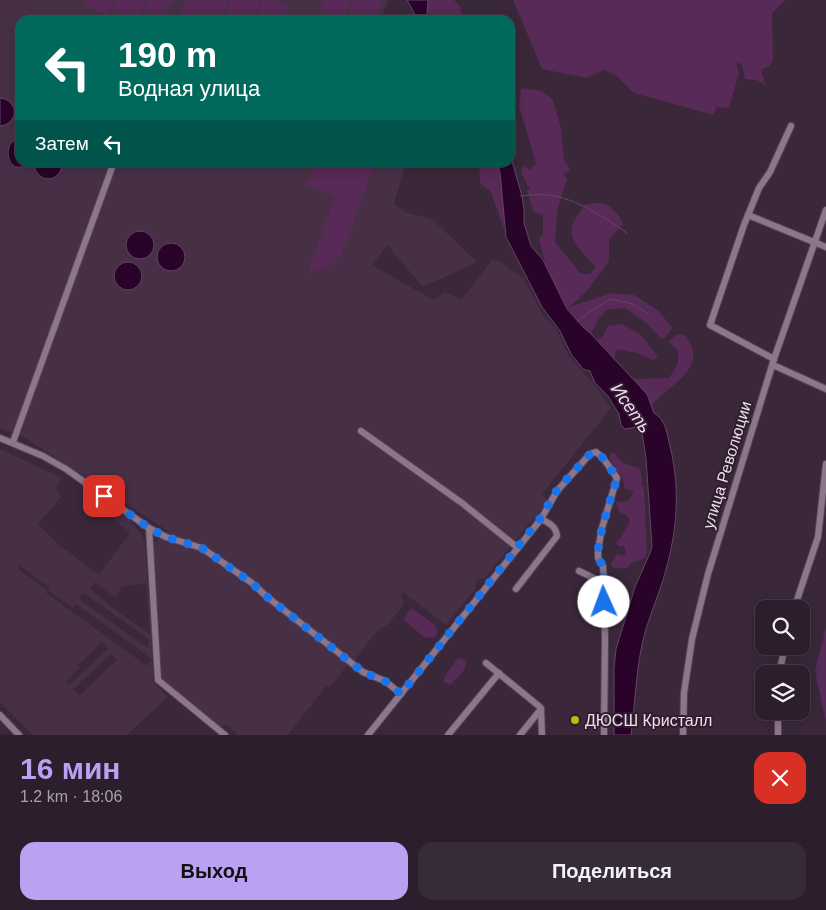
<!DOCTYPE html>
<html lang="ru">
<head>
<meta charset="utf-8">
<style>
  :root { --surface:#2c1e2c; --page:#382b38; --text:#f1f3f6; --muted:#a6a2a9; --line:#483c48; --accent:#bca0f2 }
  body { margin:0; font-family:Helvetica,sans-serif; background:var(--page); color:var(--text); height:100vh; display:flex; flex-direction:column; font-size:19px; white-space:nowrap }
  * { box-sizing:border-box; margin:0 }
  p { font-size:16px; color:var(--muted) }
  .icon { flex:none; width:28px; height:28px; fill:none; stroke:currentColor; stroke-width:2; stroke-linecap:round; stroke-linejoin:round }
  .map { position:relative; height:735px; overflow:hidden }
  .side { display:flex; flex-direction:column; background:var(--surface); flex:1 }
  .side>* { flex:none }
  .top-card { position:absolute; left:15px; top:15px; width:500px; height:152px; border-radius:15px; box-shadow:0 2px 12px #0003,0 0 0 1px var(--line); background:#00695c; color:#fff; overflow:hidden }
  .tools { position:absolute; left:755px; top:600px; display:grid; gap:10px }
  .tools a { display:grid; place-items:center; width:55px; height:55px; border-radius:10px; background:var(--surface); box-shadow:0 2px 12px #0003,0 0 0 1px var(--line); font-size:25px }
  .pin { position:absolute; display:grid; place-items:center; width:42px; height:42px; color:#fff; margin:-21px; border-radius:10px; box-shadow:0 2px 8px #0006 }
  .me { position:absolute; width:55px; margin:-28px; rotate:358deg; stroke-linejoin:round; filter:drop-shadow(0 0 4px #0008) }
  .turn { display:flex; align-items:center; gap:18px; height:105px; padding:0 20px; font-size:22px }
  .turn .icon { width:65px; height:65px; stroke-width:2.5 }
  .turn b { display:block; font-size:35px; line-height:42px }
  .then { display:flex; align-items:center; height:48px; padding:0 20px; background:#0003; gap:10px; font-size:19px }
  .round { display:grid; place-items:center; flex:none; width:52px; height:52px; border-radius:15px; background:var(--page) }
  .overview { display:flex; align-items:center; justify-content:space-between; height:85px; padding:0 20px }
  h1 { font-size:30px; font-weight:800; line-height:38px; color:var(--accent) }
  .cta { display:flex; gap:10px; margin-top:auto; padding:10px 20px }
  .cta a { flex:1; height:58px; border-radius:15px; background:var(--accent); color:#111; font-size:20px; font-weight:800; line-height:58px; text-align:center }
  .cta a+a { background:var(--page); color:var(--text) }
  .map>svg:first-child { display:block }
  .built { fill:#473046; fill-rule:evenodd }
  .green { fill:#582a57 }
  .water { fill:#290329; stroke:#644563 }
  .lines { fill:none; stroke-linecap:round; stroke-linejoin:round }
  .stream { stroke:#644563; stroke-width:1 }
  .minor-casing { stroke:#564656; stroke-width:8 }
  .minor { stroke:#8d768b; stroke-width:6 }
  .route { stroke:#1a73e8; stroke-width:9; stroke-dasharray:0 16.2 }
  .poi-dot { fill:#aec50a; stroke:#301e2f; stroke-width:2 }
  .labels { text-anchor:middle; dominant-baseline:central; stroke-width:4; stroke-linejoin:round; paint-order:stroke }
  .street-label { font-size:16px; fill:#ece0eb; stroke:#301e2f }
  .poi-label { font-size:16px; fill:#ece0eb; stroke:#301e2f; text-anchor:start }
  .water-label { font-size:18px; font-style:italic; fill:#f8d8f6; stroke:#301e2f }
</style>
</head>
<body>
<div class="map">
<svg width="826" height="735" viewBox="0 0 826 735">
  <rect width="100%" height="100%" fill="#3a283a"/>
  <g class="built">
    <path d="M0 0H388L381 20H20V162L406 163 394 204 407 213 432 219 477 262 423 287 387 245 372 265 433 300 445 292 461 300 492 260 499 261 523 278 543 315 557 330 568 355 596 387 611 408 542 494 548 500 538 515 525 528 484 579 481 578 477 581 475 584 476 588 446 625 403 592 401 594 404 604 388 624 376 632 350 666 347 665 330 688 326 686 288 735H238L225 724 221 728 162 679 153 544 168 531 24 437 0 428Z"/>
    <path d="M0 449 62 478 55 488 61 497 38 524 58 544 99 575 130 533 109 515 115 508 129 519 141 534 145 542 154 683 167 697 127 735H33L0 702ZM20 566 50 587 48 590 73 608 76 604 152 659 147 666 46 593 48 591 18 569ZM95 582 115 597 122 586 146 583 150 634 121 614 90 589ZM84 593 150 640 147 648 79 599ZM102 642 108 649 69 685 66 681 80 668 78 665ZM111 654 117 660 79 696 73 689Z"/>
  </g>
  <g class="green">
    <path d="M86 0H113L108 15 84 6Z"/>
    <path d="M116 0H145L137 20H123L111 15Z"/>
    <path d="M148 0H171L163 20H141Z"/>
    <path d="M186 0H228L221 20H181L179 19Z"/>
    <path d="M230 0H260L253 20H224Z"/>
    <path d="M262 0H274L289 6 284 20H255Z"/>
    <path d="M324 0H350L344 20H339L320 12Z"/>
    <path d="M353 0H382L376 20H346Z"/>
    <path d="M428 0H454L460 7 463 20H430L427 14Z"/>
    <path d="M513 0H786L772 13 773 61 768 67 761 70 766 86 757 80 745 79 742 64 736 63 739 73 729 108 716 107 714 115 634 93 614 74 604 70 587 78 542 69Z"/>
    <path d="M521 88 542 91 553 100 561 128 564 160 570 170 563 174 567 179 557 211 555 242 581 274H590L596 267C587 257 568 241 572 226 574 219 581 212 584 205 604 199 615 206 623 224L609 239V261L585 293 569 307 612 293 634 295 659 311 672 328 665 338 661 339 648 324 625 308 606 310 598 320 591 334C563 311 546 273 539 238L543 235V215L533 211 527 190 531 188 527 185 521 171 524 165 530 170 536 163 519 106Z"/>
    <path d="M315 163H375L341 256 330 266 308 273 335 196 306 186Z"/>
    <path d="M479 163H497C503 184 504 208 504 230L491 192 480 183Z"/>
    <path d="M622 324 642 336 658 357 653 360 637 353 617 349 613 360 597 341 603 336 608 326Z"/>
    <path d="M677 334 684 335C712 368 669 384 651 406L647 394 632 379 669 378 678 364V350L668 342Z"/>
    <path d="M612 452 616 454C621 466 630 464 640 469L642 478 641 484 644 488 647 550 645 558 630 564 627 568H613L611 564 617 554 622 556 626 554 624 546H618L616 542 621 538 630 521 628 517 619 511 616 502 628 501 634 492 624 488C624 486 624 483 623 480 619 469 604 465 612 452Z"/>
    <path d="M411 608 435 625 438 633 434 638 424 637 405 621 404 618Z"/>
    <path d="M826 628V722L815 671Z"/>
    <path d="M458 658 467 661 464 670 450 685 443 681 445 676Z"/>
  </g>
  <g class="water">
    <path d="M407 0H428L427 14 430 20H418Z"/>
    <path d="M0 98C19 100 19 124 0 126Z"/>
    <path d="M20 139V162L28 163C7 180 0 139 20 139Z"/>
    <path d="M510 154 522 196 524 209V223L531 246 543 260 567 309 583 327 591 334 647 394 654 413C666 420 667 434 670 446 682 495 676 542 660 589 654 606 647 623 643 640 636 671 635 704 631 735H614V668L616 649 635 587 650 553 652 547 646 458 642 433 637 427 625 429 621 425 619 414 614 406 608 396 595 383 590 371 583 369 571 354 560 331 542 307 506 237 500 172 497 163 510 162Z"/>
    <path d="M34 163H62C62 184 35 184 34 163Z"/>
    <circle cx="140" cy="245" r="14"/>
    <circle cx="171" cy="257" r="14"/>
    <circle cx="128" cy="276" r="14"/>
  </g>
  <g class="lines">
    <g class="stream">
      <path d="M520 196C529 195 539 194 547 195 577 198 603 217 627 233"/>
      <path d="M577 322 589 312 611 299 633 304 648 314"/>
    </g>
    <g class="minor-casing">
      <g id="minor">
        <path d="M748 215 826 247"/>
        <path d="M774 359 710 325 744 225 759 188 770 172 791 126"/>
        <path d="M773 365 826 389"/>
        <path d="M361 431 462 503 518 548"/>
        <path d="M0 438 43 456 66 469 149 528 166 537 202 548 252 583 266 596 363 672 385 681 401 694"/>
        <path d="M13 442 114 162"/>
        <path d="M149 528 158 680 225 735"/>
        <path d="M579 571 604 583"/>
        <path d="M516 589 557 536C556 526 549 523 541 519"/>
        <path d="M794 609 818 537 826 464"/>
        <path d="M486 663 540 707 541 709"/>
        <path d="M779 674 785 646"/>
        <path d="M541 709 542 735"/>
        <path d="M778 711V735"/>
        <path d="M0 715 19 735"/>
        <path d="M368 735 541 519 557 491 590 454 596 452 603 458 617 478 602 528 598 550V558L603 566 604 583 605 640 604 735"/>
        <path d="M448 735 499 673"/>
        <path d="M520 735 541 709"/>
        <path d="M683 735 684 693 692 639 708 574 774 359 826 210"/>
      </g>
    </g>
    <use href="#minor" class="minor"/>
  </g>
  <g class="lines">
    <path class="route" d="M104 496 149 528 166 537 202 548 252 583 266 596 363 672 385 681 401 694 540 519 557 490 590 454 596 452 603 458 617 478 602 528 598 550V558L603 566 604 602"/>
  </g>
  <circle class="poi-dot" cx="575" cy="720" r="5"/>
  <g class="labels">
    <g class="street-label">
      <text transform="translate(727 465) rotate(-73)">улица Революции</text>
    </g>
    <g class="poi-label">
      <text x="585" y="720">ДЮСШ Кристалл</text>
    </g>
    <g class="water-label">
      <text transform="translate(631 408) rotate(55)">Исеть</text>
    </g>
  </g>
</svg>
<div class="tools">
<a><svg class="icon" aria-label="search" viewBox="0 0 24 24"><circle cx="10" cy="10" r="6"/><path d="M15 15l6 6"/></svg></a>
<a><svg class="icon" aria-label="layers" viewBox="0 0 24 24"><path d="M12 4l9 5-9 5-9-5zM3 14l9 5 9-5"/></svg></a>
</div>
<div class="pin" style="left:104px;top:496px;background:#d93025"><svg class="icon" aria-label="arrive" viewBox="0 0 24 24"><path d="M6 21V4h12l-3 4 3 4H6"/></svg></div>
<svg class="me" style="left:604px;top:602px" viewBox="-20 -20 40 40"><circle r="19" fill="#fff"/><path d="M0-13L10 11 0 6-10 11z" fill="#1a73e8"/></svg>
<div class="top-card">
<div class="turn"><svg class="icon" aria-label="left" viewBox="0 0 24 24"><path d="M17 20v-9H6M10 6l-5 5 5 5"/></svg><div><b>190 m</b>Водная улица</div></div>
<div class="then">Затем<svg class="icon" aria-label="left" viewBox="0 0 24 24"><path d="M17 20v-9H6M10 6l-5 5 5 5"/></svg></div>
</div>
</div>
<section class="side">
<div class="overview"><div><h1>16 мин</h1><p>1.2 km · 18:06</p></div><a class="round" style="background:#d93025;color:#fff"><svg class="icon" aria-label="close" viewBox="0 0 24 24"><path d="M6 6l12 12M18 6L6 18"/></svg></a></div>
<div class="cta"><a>Выход</a><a>Поделиться</a></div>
</section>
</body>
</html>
